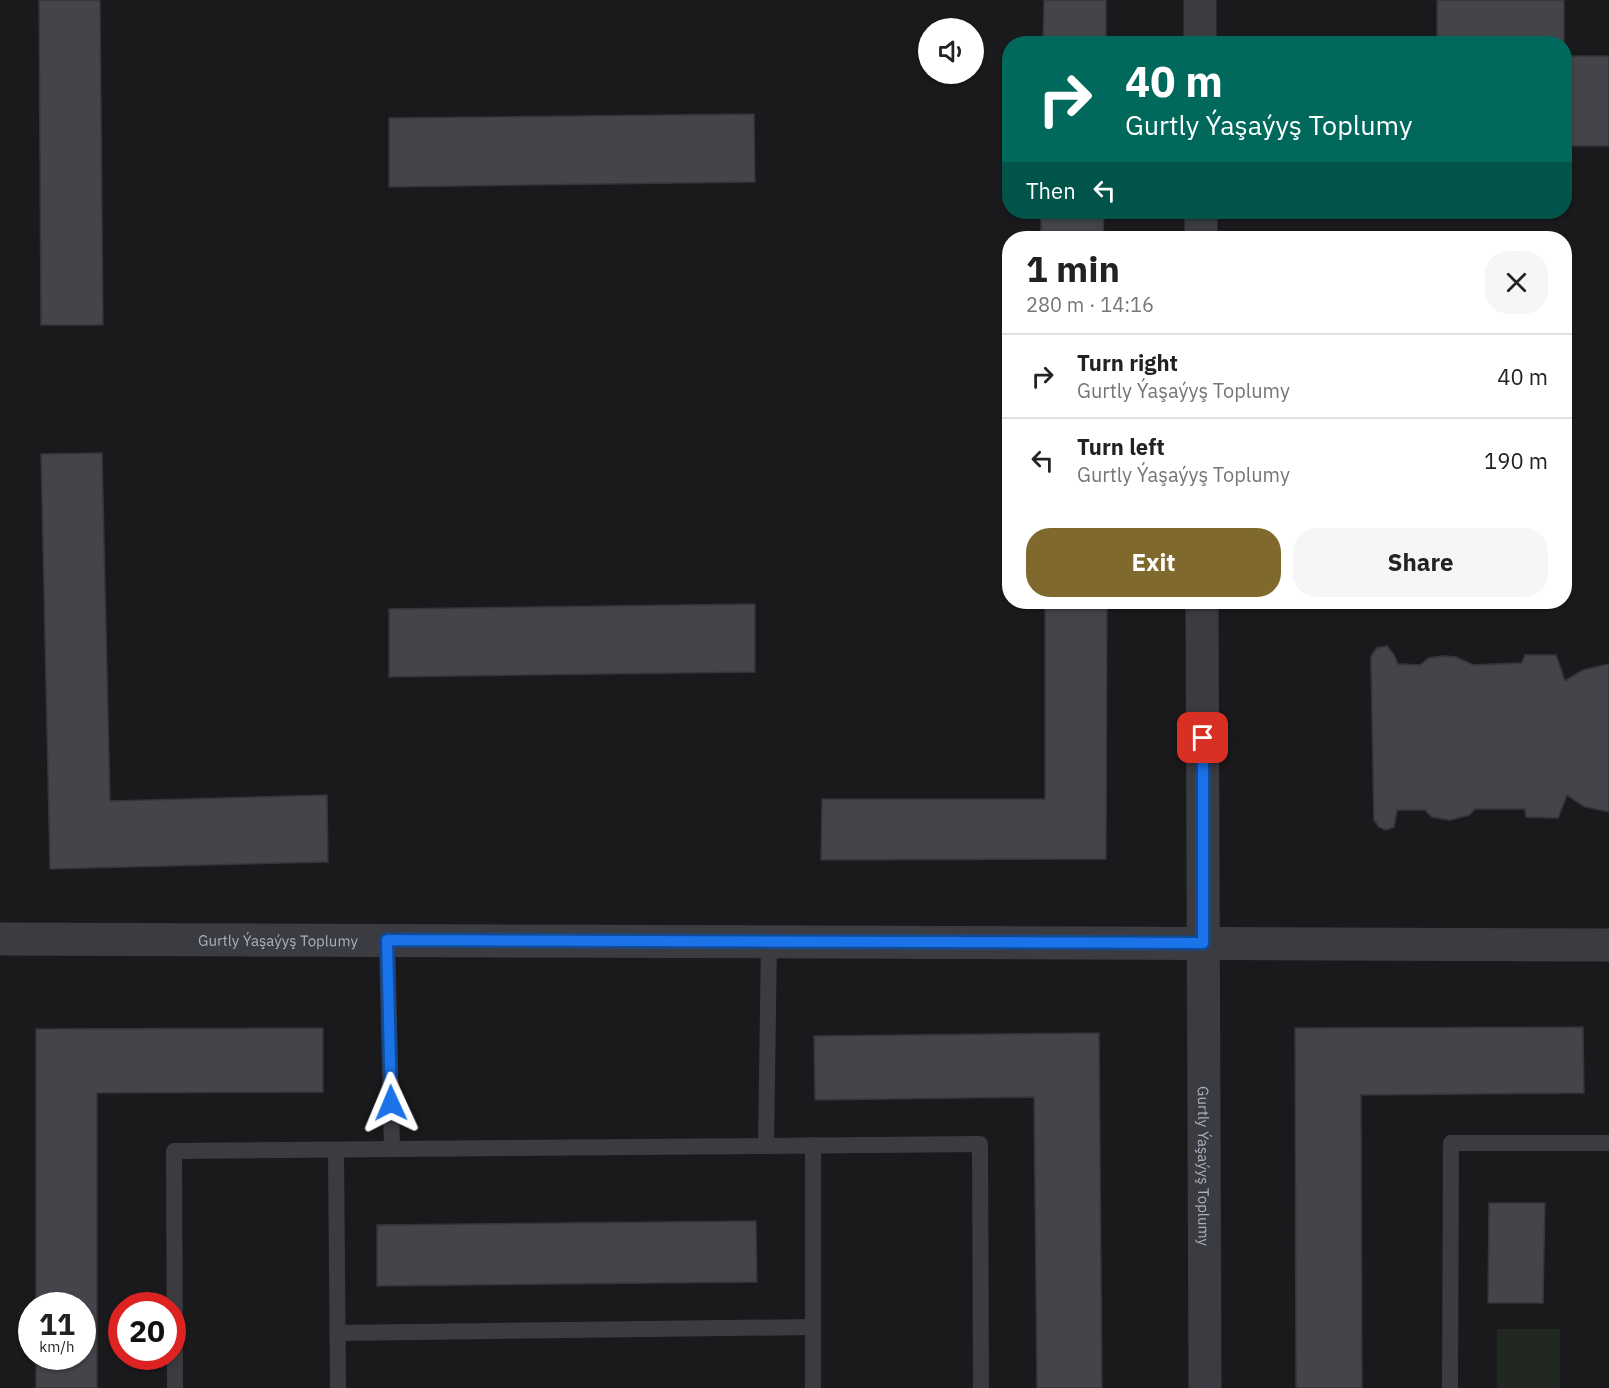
<!DOCTYPE html>
<html lang="en">
<head>
<meta charset="utf-8">
<style>
  :root { --surface:#fff; --page:#f6f6f6; --text:#222; --muted:#767676; --line:#e0e0e0; --accent:#80692d }
  body { margin:0; font-family:"IBM Plex Sans",sans-serif; background:var(--page); color:var(--text); height:100vh; display:flex; flex-direction:column; font-size:22px; white-space:nowrap }
  * { box-sizing:border-box; margin:0 }
  p { font-size:20px; color:var(--muted) }
  .icon { flex:none; width:33px; height:33px; fill:none; stroke:currentColor; stroke-width:2; stroke-linecap:round; stroke-linejoin:round }
  .map { position:relative; flex:1; overflow:hidden }
  .side { position:absolute; left:1002px; top:231px; width:570px; height:378px; display:flex; flex-direction:column; background:var(--surface); border-radius:24px; box-shadow:0 2px 4px #0004 }
  .side>* { flex:none }
  .hud { position:absolute; left:1002px; top:36px; width:570px; height:183px; border-radius:24px; box-shadow:0 2px 4px #0004; background:#00695c; color:#fff; overflow:hidden }
  .controls { position:absolute; left:918px; top:18px; display:grid; gap:12px }
  .controls a { display:grid; place-items:center; width:66px; height:66px; border-radius:50%; background:var(--surface); box-shadow:0 2px 4px #0004; font-size:30px }
  .speed { position:absolute; left:18px; top:1292px; display:flex; gap:12px; font-size:30px; font-weight:700; text-align:center }
  .speed>* { display:grid; place-content:center; width:78px; height:78px; border-radius:50%; background:var(--surface); box-shadow:0 2px 4px #0004; line-height:1 }
  .speed small { font-size:15px; font-weight:400 }
  .speed .limit { border:9px solid #d22; background:#fff; color:#111 }
  .pin { position:absolute; display:grid; place-items:center; width:51px; height:51px; color:#fff; margin:-26px; border-radius:12px; box-shadow:0 3px 9px #0006 }
  .me { position:absolute; width:66px; margin:-33px; rotate:359deg; stroke-linejoin:round; filter:drop-shadow(0 0 4px #0008) }
  .turn { display:flex; align-items:center; gap:21px; height:126px; padding:0 24px; font-size:27px }
  .turn .icon { width:78px; height:78px; stroke-width:2.5 }
  .turn b { display:block; font-size:42px; line-height:51px }
  .then { display:flex; align-items:center; height:57px; padding:0 24px; background:#0003; gap:12px; font-size:22px }
  .round { display:grid; place-items:center; flex:none; width:63px; height:63px; border-radius:24px; background:var(--page) }
  .overview { display:flex; align-items:center; justify-content:space-between; height:102px; padding:0 24px }
  h1 { font-size:36px; font-weight:700; line-height:45px }
  .button { display:flex; gap:12px; margin-top:auto; padding:12px 24px }
  .button a { flex:1; height:69px; border-radius:24px; background:var(--accent); color:#fff; font-size:24px; font-weight:700; line-height:69px; text-align:center }
  .button a+a { background:var(--page); color:var(--text) }
  ul { padding:0; list-style:none }
  li { display:flex; align-items:center; gap:18px; height:84px; padding:0 24px; border-top:2px solid var(--line) }
  li div { flex:1 }
  li b { display:block; font-size:22px }
  li em { font-style:normal }
  .map>svg:first-child { display:block }
  .green { fill:#202821 }
  .building { fill:#44454a; stroke:#343439; stroke-width:1.5 }
  .lines { fill:none; stroke-linecap:round; stroke-linejoin:round }
  .service { stroke:#3b3c42; stroke-width:16 }
  .minor { stroke:#3b3c42; stroke-width:33 }
  .route-casing { stroke:#114b97; stroke-width:15 }
  .route { stroke:#1a73e8; stroke-width:10 }
  .labels { text-anchor:middle; dominant-baseline:central; stroke-width:5; stroke-linejoin:round; paint-order:stroke }
  .street-label { font-size:15px; fill:#adb0bc; stroke:#151518 }
</style>
</head>
<body>
<div class="map">
<svg width="1609" height="1388" viewBox="0 0 1609 1388">
  <rect width="100%" height="100%" fill="#1a1a1d"/>
  <rect class="green" x="1497" y="1329" width="63" height="59"/>
  <g class="building">
    <path d="M39 0H100L103 325H41Z"/>
    <path d="M1044 0H1106V44H1043Z"/>
    <rect x="1437" y="0" width="127" height="44"/>
    <path d="M1564 56H1609V146H1565L1564 211Z"/>
    <path d="M754 114 755 182 389 187V118Z"/>
    <path d="M1041 212H1104L1103 238H1041Z"/>
    <path d="M102 453 110 801 327 795 328 862 50 869 41 454Z"/>
    <path d="M1045 602H1107L1106 859 821 860 822 799H1045Z"/>
    <path d="M755 604V672L389 677V609Z"/>
    <path d="M1387 646 1394 655 1398 664 1420 665 1429 658 1443 656 1456 657 1473 665 1522 663 1525 655H1556L1565 681 1583 670 1609 664V812L1583 806 1567 795 1558 818 1526 817 1525 809H1475L1469 815 1450 820 1432 817 1425 810H1397L1394 827 1386 830 1379 827 1374 820 1371 656 1377 648Z"/>
    <path d="M1387 646 1394 655 1398 664 1420 665 1429 658 1443 656 1456 657 1473 665 1522 663 1525 655H1556L1565 681 1583 670 1609 664V812L1583 806 1567 795 1558 818 1526 817 1525 809H1475L1469 815 1450 820 1432 817 1425 810H1397L1394 827 1386 830 1379 827 1374 820 1371 656 1377 648Z"/>
    <path d="M1583 1027 1584 1093 1361 1095 1362 1388H1296L1295 1028Z"/>
    <path d="M323 1028V1092L97 1093V1388H36V1356H82V1305H36V1029Z"/>
    <path d="M1099 1033 1102 1388H1037L1034 1097 815 1100 814 1036Z"/>
    <path d="M1489 1203H1545L1543 1303H1488Z"/>
    <path d="M756 1221 757 1282 377 1286V1225Z"/>
  </g>
  <g class="lines">
    <g class="service">
      <path d="M387 940 392 1149"/>
      <path d="M766 1146 769 942"/>
      <path d="M336 1150 338 1388"/>
      <path d="M338 1333 813 1327"/>
      <path d="M175 1388 174 1151 980 1144 981 1388"/>
      <path d="M813 1388V1145"/>
      <path d="M1450 1388 1451 1143H1609"/>
    </g>
    <g class="minor">
      <path d="M1200 0V44"/>
      <path d="M1201 212V238"/>
      <path id="s1" d="M1202 602 1205 1388"/>
      <path id="s2" d="M0 939 1609 945"/>
    </g>
  </g>
  <g class="lines">
    <g class="route-casing">
      <path id="route" d="M391 1103 387 940 1203 943V738"/>
    </g>
    <use href="#route" class="route"/>
  </g>
  <g class="labels">
    <g class="street-label">
      <text stroke="none"><textPath href="#s2" startOffset="278">Gurtly Ýaşaýyş Toplumy</textPath></text>
      <text stroke="none"><textPath href="#s1" startOffset="564">Gurtly Ýaşaýyş Toplumy</textPath></text>
    </g>
  </g>
</svg>
<div class="controls">
<a><svg class="icon" aria-label="sound" viewBox="0 0 24 24"><path d="M4 9h4l5-4v14l-5-4H4zM17 9q2 3 0 6"/></svg></a>
</div>
<div class="speed"><div>11<small>km/h</small></div><div class="limit">20</div></div>
<div class="pin" style="left:1203px;top:738px;background:#d93025"><svg class="icon" aria-label="arrive" viewBox="0 0 24 24"><path d="M6 21V4h12l-3 4 3 4H6"/></svg></div>
<svg class="me" style="left:391px;top:1103px" viewBox="-20 -20 40 40"><path d="M0-17L14 15 0 8-14 15z" fill="#1a73e8" stroke="#fff" stroke-width="4"/></svg>
<div class="hud">
<div class="turn"><svg class="icon" aria-label="right" viewBox="0 0 24 24"><path d="M7 20v-9h11M14 6l5 5-5 5"/></svg><div><b>40 m</b>Gurtly Ýaşaýyş Toplumy</div></div>
<div class="then">Then<svg class="icon" aria-label="left" viewBox="0 0 24 24"><path d="M17 20v-9H6M10 6l-5 5 5 5"/></svg></div>
</div>
<section class="side">
<div class="overview"><div><h1>1 min</h1><p>280 m · 14:16</p></div><a class="round"><svg class="icon" aria-label="close" viewBox="0 0 24 24"><path d="M6 6l12 12M18 6L6 18"/></svg></a></div>
<ul>
<li><svg class="icon" aria-label="right" viewBox="0 0 24 24"><path d="M7 20v-9h11M14 6l5 5-5 5"/></svg><div><b>Turn right</b><p>Gurtly Ýaşaýyş Toplumy</p></div><em>40 m</em></li>
<li><svg class="icon" aria-label="left" viewBox="0 0 24 24"><path d="M17 20v-9H6M10 6l-5 5 5 5"/></svg><div><b>Turn left</b><p>Gurtly Ýaşaýyş Toplumy</p></div><em>190 m</em></li>
</ul>
<div class="button"><a>Exit</a><a>Share</a></div>
</section>
</div>
</body>
</html>
